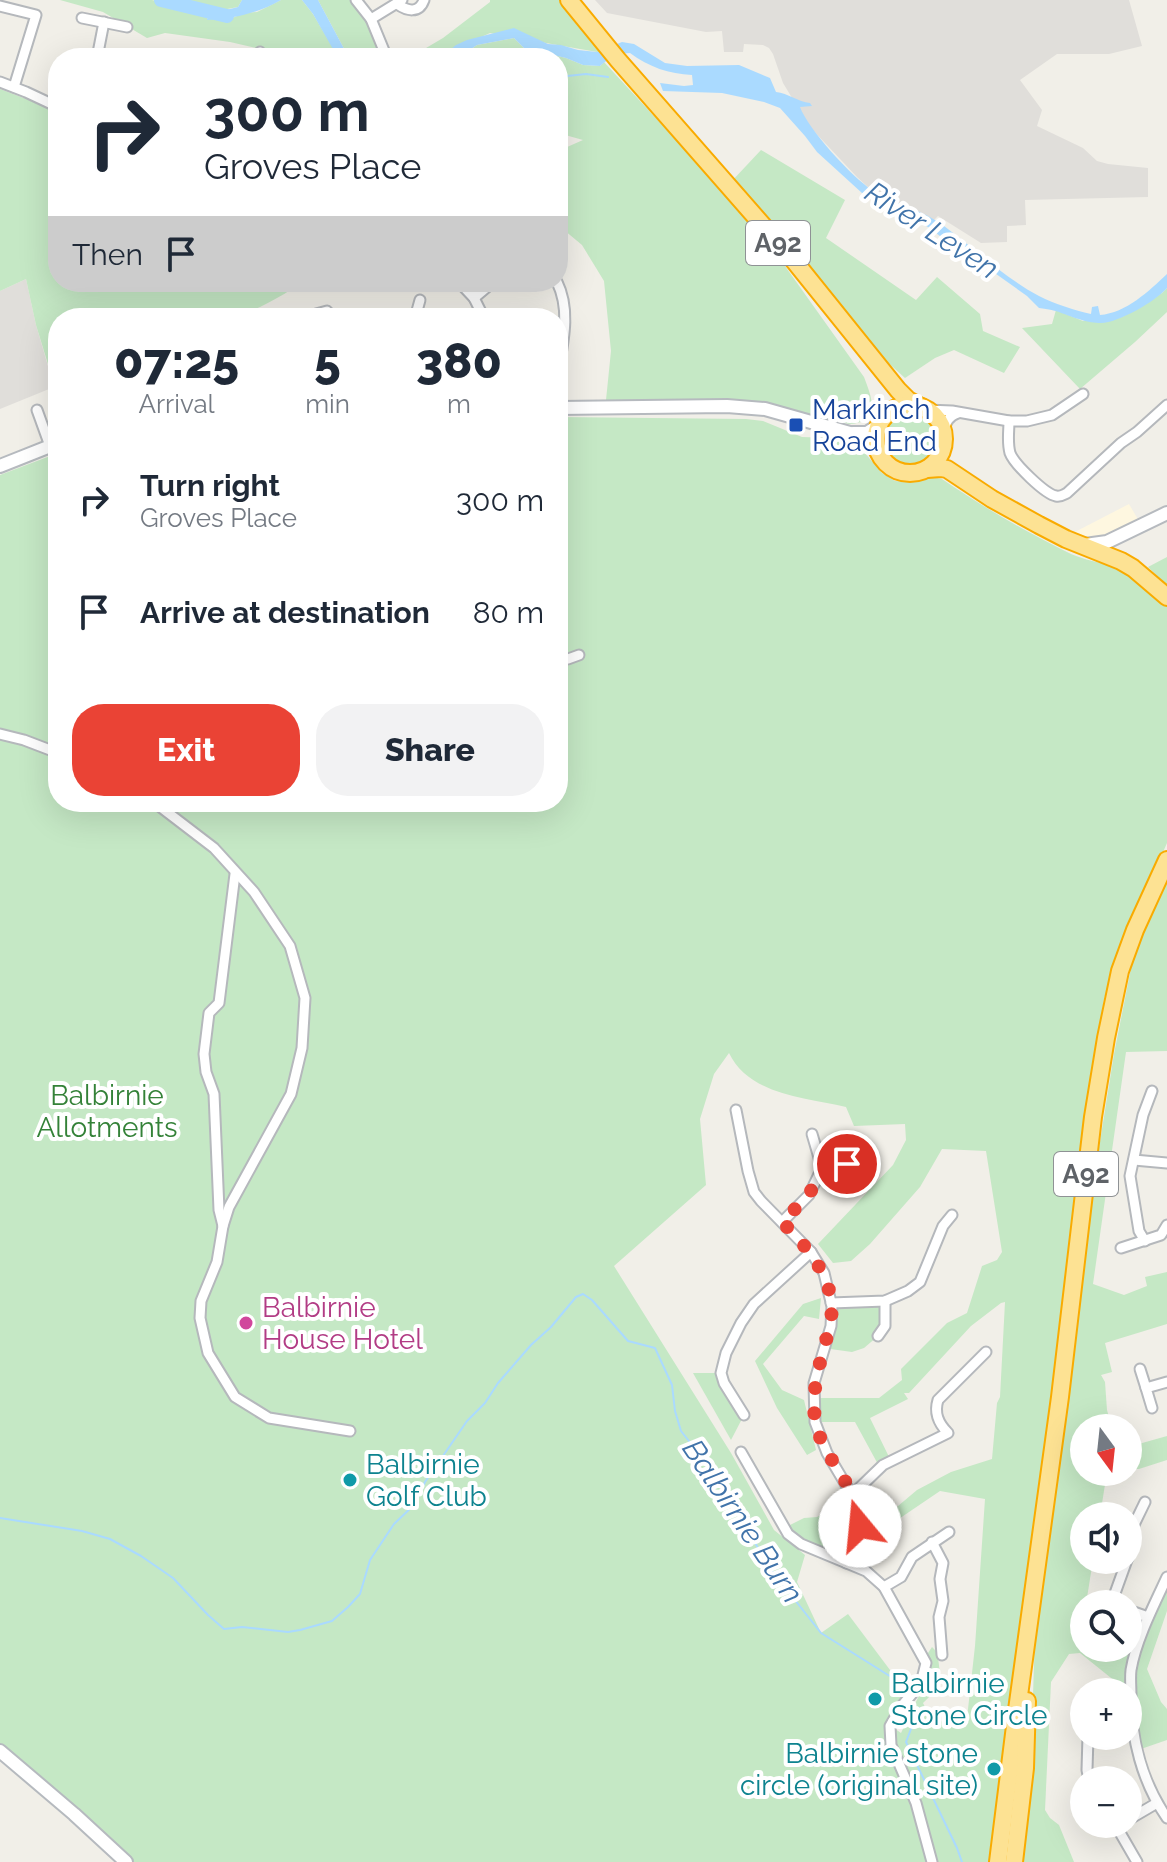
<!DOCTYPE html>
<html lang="en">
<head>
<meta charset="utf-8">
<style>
  :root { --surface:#fff; --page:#f2f2f3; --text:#1f2937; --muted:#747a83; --accent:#ea4335 }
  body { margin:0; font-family:Raleway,sans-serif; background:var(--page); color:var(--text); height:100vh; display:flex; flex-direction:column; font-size:30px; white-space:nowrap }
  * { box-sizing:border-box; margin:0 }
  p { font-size:26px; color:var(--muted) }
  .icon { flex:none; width:44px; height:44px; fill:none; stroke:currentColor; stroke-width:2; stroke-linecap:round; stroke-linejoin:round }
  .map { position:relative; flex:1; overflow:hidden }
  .details { position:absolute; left:48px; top:308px; width:520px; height:504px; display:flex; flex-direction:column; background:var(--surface); border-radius:32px; box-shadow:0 8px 32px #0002 }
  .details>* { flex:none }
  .banner { position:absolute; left:48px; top:48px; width:520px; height:244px; border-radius:32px; box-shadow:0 8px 32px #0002; background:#fff; color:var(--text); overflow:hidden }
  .needle { width:52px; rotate:165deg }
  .buttons { position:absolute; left:1070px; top:1414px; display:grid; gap:16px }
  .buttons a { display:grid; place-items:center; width:72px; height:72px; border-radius:50%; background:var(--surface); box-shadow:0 8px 32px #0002; font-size:40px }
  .pin { position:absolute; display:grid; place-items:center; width:68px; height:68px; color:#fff; margin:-34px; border:4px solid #fff; border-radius:50%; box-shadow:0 2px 8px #0007 }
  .me { position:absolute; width:88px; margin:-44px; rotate:343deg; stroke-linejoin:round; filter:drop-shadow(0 0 6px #0008) }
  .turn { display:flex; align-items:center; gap:28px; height:168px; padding:0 24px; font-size:36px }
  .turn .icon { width:104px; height:104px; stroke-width:2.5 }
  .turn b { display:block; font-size:56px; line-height:68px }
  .then { display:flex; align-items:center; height:76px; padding:0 24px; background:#0003; gap:16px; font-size:30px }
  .eta { display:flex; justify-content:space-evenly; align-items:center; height:136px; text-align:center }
  .eta b { font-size:48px; font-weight:800; line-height:56px }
  .button { display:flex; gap:16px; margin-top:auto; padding:16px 24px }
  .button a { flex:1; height:92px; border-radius:32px; background:var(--accent); color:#fff; font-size:32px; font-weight:800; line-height:92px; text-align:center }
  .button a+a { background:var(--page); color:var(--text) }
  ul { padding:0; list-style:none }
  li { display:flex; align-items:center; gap:24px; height:112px; padding:0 24px }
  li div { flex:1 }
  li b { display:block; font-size:30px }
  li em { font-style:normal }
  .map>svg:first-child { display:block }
  .commercial { fill:#fef7e0 }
  .industrial { fill:#e0deda }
  .green { fill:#c5e8c5; fill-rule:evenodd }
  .water { fill:#aadaff }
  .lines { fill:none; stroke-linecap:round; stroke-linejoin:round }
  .stream { stroke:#aadaff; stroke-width:2 }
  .river { stroke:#aadaff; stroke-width:14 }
  .street-casing { stroke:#b5b8bc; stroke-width:13 }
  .secondary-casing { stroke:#b6babf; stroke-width:16 }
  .highway-casing { stroke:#f9ab00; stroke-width:20 }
  .street { stroke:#fff; stroke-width:9 }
  .secondary { stroke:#fff; stroke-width:12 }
  .highway { stroke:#fde293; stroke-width:16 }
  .route { stroke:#ea4335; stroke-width:14; stroke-dasharray:0 25.2 }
  .transit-dot { fill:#1a4fb4; stroke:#fff; stroke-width:3 }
  .hotel-dot { fill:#d1479c; stroke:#fff; stroke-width:3 }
  .culture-dot { fill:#0f9aa8; stroke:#fff; stroke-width:3 }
  .labels { text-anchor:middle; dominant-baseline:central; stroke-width:8; stroke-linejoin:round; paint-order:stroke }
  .shield { fill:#fff; stroke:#8f9295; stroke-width:2 }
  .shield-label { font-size:26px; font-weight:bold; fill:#5f6368 }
  .transit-label { font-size:28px; fill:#164399; stroke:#fff; text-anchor:start }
  .park-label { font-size:28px; fill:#348238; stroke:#fff }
  .hotel-label { font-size:28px; fill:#b23c85; stroke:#fff; text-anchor:start }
  .culture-label { font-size:28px; fill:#0d838f; stroke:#fff; text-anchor:start }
  .water-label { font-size:30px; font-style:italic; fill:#4174aa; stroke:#fff }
</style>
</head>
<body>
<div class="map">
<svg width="1167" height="1862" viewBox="0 0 1167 1862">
  <rect width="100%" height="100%" fill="#f1efe8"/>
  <path class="commercial" d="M1129 504 1139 521 1108 537 1085 539 1071 534Z"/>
  <g class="industrial">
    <path d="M595 0H1129L1142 46 1109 54H1057L1020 80 1042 110 1037 126 1083 148 1097 161 1108 164 1148 168V197L1025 200 1026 225 1007 226V242L981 243 938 216 934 220 870 189 857 177 809 126 783 83 773 54 769 48 763 45 744 44 743 52H724L722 31 706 32 607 13Z"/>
    <path d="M26 279 36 325 54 387 0 409V291Z"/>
  </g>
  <g class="green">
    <path d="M60 0H152L208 14 207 19H230L244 13 257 12 281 0H302L313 14 339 58H291L286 55 230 42 165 33 147 38 103 12Z"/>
    <path d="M167 0H242L238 7C213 13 191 7 167 0Z"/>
    <path d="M318 0H356L387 58H349Z"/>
    <path d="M490 0H569L618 60 597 52 490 33 448 52 440 58H409L443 38 490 2Z"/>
    <path d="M514 38 524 48 566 58 583 65 600 66 604 62 760 231 864 377C872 398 882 422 849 424L769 404 735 400H606L611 351 604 281 582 245 558 225V151L583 140 558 133V58H458L477 45Z"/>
    <path d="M0 89 58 111V282H306C295 286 287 293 277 298 262 307 243 315 226 318H58V397L36 325 26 279 0 291Z"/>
    <path d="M761 150 845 200 826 238 916 300 937 277 980 314 983 331 1020 347 1004 373 954 350 935 358 905 378 884 359 731 182Z"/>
    <path d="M1167 288V312L1135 342 1080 389 1022 328 1052 324 1056 310 1083 321 1122 317 1162 293Z"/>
    <circle cx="910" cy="440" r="28"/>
    <path d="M558 417 746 419 763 421 802 437 832 438 847 443 864 452 882 473 895 481 911 482 933 477 942 479C983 507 1026 532 1071 554 1085 560 1098 562 1112 566 1132 573 1154 591 1167 607V843L1116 958 1104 999 1096 1048 1009 1727 989 1862H126L0 1746V475L58 453V802H558ZM729 1053C749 1095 806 1098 846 1107L854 1126 905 1124 906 1140 893 1165 818 1244 833 1263 851 1261 870 1244 920 1187 942 1149 986 1151 1002 1252 997 1260 982 1266 967 1313 947 1323 901 1369 902 1380 879 1398H815V1422H855L880 1468 891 1461 870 1418 908 1399 904 1393H909L971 1326 1001 1303 1005 1302 1000 1397 997 1403 992 1459 951 1472 917 1490 885 1517 865 1499 861 1506 884 1529 940 1491 985 1499 975 1646 966 1727 931 1719 923 1703C943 1685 941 1677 937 1652L932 1647 928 1653 927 1679 901 1733 891 1726 893 1709 911 1687 890 1670 848 1614 821 1633 797 1582 805 1555 774 1530 731 1453 614 1266 706 1185 700 1119 714 1074Z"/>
    <path d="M1167 557V585L1148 567Z"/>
    <path d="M1167 876V1051L1126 1052 1093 1284 1124 1295 1147 1286 1145 1277 1167 1272V1324L1105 1343 1112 1372 1101 1375 1105 1382 1107 1410 1112 1428H1084V1472H1107L1100 1516H1084V1560H1093L1086 1604H1084V1648H1128L1139 1619 1146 1624 1131 1670 1132 1690 1143 1644 1167 1590V1611L1147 1669 1161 1702 1167 1709V1740L1138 1750 1131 1694 1080 1653 1069 1654 1051 1682 1045 1810 1050 1818 1059 1825 1074 1862H1021L1032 1727 1035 1633 1090 1204 1114 1054 1135 948Z"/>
    <path d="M821 1298 819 1319 804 1316 763 1364 782 1390 804 1400 816 1450 807 1455 777 1408 755 1361 803 1304Z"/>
    <path d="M885 1301V1326L878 1336 864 1348 852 1352 823 1348 831 1306Z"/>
    <path d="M693 1373H721L744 1415 731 1440Z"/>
    <path d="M1167 1436V1460L1139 1469H1128V1447Z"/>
    <path d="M852 1495 861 1515 846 1563 801 1544 784 1528 804 1518 817 1517 841 1504Z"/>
  </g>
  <g class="water">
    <path d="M242 0H281C259 13 233 19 207 20L209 10 222 11 238 7Z"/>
    <path d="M302 0H318L349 58H338L313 14Z"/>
    <path d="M514 28 548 44 561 45 578 50 597 52 622 42 634 44 665 63 687 66 739 65 770 78 776 92C788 93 798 102 810 103L812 106 800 107C808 129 852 177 872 190 895 204 923 210 944 226 975 249 1005 278 1039 296 1055 304 1074 310 1091 314L1092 307 1098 306 1100 315C1126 313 1149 291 1167 274V288C1156 301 1118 323 1101 323 1095 323 1087 322 1082 320 1064 315 1059 310 1039 308L1027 296 982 264 965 255 928 227 906 215 881 204 862 193 817 152 805 136 780 108 764 102 722 93 663 91 660 83 684 86 693 85 692 75C669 74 649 67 630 53 621 53 607 59 600 66L583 65 566 58 524 48 514 38 477 45 458 58H440L456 45 467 40Z"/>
  </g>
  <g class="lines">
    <g class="stream">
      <path d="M558 77 586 74 608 77"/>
      <path d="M0 1518 82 1531 110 1539 141 1556 173 1578 208 1615 224 1629 242 1627 288 1632 300 1630 332 1621 348 1607 360 1594 370 1560 394 1524 415 1504 425 1482 467 1421 485 1403 498 1383 531 1345 551 1327 576 1297 583 1294 592 1300 628 1341 655 1348 672 1385 675 1411 681 1431 708 1465 772 1571 821 1633 904 1685"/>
      <path d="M919 1708 906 1742 957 1848 962 1862"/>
    </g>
    <path class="river" d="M161 0 227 16"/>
    <g class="street-casing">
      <g id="street">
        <path d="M356 0 371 19 387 58"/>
        <path d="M397 4C407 11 419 14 424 0"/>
        <path d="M0 6 36 15 14 87"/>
        <path d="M82 18 127 27"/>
        <path d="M371 19 402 0"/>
        <path d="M97 58 104 22"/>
        <path d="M259 58 260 52"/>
        <path d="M0 82 26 92 58 107"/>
        <path d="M459 282 474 298 484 318"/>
        <path d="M557 282C570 308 564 338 559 366"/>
        <path d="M474 298 493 282"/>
        <path d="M316 314 327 311 332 318"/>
        <path d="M415 318 420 300"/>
        <path d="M37 410 50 446"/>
        <path d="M927 410 952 411 1009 421H1027L1052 415 1083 394"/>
        <path d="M1009 421C1009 432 1007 442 1010 453 1014 464 1045 494 1056 496 1061 497 1063 495 1067 493L1121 443 1137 432 1167 405"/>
        <path d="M943 433C946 423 947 417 958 413"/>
        <path d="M558 659H568L579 655"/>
        <path d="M0 734 24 740 58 753"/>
        <path d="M154 802 214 848 254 892 290 946 305 998 302 1048 291 1094 229 1207 223 1226 217 1262 201 1301 200 1318 208 1353 235 1397 269 1418 350 1431"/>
        <path d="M736 1110 748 1171 754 1192 761 1201 811 1252 824 1273 828 1290 832 1306 831 1326 814 1383 815 1422 827 1453 852 1495 861 1515 855 1544 846 1563"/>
        <path d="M1134 1160 1167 1163"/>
        <path d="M822 1168 847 1164 866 1146"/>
        <path d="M782 1222 809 1195 822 1168 812 1134"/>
        <path d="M223 1226 219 1210 214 1094 206 1072 204 1054 209 1013 219 1003 235 874"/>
        <path d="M1145 1241 1139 1231 1130 1176 1143 1115 1152 1091"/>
        <path d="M1121 1248 1161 1235 1167 1225"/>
        <path d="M831 1303 885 1301 908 1291 920 1282 943 1226 952 1215"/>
        <path d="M878 1336 885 1326V1301"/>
        <path d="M1140 1369 1146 1388"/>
        <path d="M1152 1408 1146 1388 1167 1382"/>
        <path d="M744 1415 724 1383 721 1373 726 1353 741 1323 754 1304 811 1252"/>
        <path d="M741 1452 788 1534 801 1544 866 1571 884 1587 926 1663 921 1683 901 1707 890 1726 891 1745 916 1803 932 1862"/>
        <path d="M852 1495 883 1465 948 1433C938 1423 934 1413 938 1400L986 1352"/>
        <path d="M932 1542 943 1563 940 1579 943 1601 939 1617 942 1655"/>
        <path d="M1128 1558 1132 1550 1129 1535 1145 1502"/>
        <path d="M1167 1577C1154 1605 1136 1640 1131 1670 1130 1678 1131 1687 1131 1695 1131 1738 1142 1782 1167 1818"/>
        <path d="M884 1587 901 1577 912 1557 949 1532"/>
        <path d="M1119 1604 1114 1596 1127 1560"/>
        <path d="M1128 1610 1148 1617"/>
        <path d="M1088 1736 1087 1770 1089 1780"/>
        <path d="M1128 1820 1157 1803"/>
        <path d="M1115 1824 1137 1862"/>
      </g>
    </g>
    <g class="secondary-casing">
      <g id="secondary">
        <path d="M558 408 727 406 765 409 850 433 877 449"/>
        <path d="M853 433H867L879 425"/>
        <path d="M0 466 58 443"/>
        <path d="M1085 545 1107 542 1167 513"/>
        <path d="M0 1751 74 1814 126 1862"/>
      </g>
    </g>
    <g class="highway-casing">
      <g id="highway">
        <path d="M569 0 618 60 795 262 898 390 908 400 923 408"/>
        <circle cx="910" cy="439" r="34"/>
        <path d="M927 469 941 468 947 469 992 499 1039 525 1066 539 1121 561 1133 568 1167 597"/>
        <path d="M998 1862 1017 1710 1060 1397 1093 1117 1106 1038 1120 971 1135 930 1167 860"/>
        <path d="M1014 1862 1025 1768 1027 1701"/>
      </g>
    </g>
    <use href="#street" class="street"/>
    <use href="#secondary" class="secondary"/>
    <use href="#highway" class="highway"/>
  </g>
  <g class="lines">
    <path class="route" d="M847 1164 822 1168 809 1195 782 1222C810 1250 841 1285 829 1329 821 1360 811 1387 815 1420 820 1456 863 1492 860 1526"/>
  </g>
  <rect class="transit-dot" x="788" y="417" width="16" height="16" rx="4"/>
  <circle class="hotel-dot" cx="246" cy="1323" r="8"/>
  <g class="culture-dot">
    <circle cx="350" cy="1480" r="8"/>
    <circle cx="875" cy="1699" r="8"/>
    <circle cx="994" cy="1769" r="8"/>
  </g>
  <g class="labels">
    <g class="shield">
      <rect x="746" y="221" width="64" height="44" rx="6"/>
      <rect x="1054" y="1152" width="64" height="44" rx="6"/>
    </g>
    <g class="shield-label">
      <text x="778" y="243">A92</text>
      <text x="1086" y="1174">A92</text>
    </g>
    <g class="transit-label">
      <text x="812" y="409">Markinch<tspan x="812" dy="32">Road End</tspan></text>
    </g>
    <g class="park-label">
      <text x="107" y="1095">Balbirnie<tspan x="107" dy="32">Allotments</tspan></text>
    </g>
    <g class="hotel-label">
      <text x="262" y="1307">Balbirnie<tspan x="262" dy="32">House Hotel</tspan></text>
    </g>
    <g class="culture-label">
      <text x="366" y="1464">Balbirnie<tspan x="366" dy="32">Golf Club</tspan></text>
      <text x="891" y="1683">Balbirnie<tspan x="891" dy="32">Stone Circle</tspan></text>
      <text x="978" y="1753" text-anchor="end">Balbirnie stone<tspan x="978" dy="32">circle (original site)</tspan></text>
    </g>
    <g class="water-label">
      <text transform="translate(932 230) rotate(33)">River Leven</text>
      <text transform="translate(743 1521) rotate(56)">Balbirnie Burn</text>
    </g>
  </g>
</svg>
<div class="buttons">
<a><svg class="needle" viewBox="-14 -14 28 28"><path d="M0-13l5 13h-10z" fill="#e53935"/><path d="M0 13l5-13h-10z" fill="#747a83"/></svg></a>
<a><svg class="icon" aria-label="sound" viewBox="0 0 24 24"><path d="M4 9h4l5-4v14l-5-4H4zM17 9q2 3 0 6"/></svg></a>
<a><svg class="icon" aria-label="search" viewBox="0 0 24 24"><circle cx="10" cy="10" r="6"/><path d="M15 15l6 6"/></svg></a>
<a>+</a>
<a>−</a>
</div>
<div class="pin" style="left:847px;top:1164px;background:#d93025"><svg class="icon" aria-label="arrive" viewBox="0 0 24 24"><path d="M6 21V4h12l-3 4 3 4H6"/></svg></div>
<svg class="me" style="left:860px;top:1526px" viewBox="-20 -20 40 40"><circle r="19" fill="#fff"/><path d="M0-13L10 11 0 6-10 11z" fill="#ea4335"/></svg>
<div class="banner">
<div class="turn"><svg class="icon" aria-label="right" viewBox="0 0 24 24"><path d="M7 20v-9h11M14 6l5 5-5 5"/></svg><div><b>300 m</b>Groves Place</div></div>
<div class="then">Then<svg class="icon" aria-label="arrive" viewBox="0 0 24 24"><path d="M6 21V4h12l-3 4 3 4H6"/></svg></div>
</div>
<section class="details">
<div class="eta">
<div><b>07:25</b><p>Arrival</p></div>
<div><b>5</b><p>min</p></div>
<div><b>380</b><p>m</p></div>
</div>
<ul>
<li><svg class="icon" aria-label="right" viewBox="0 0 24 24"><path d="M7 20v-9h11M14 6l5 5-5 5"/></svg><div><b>Turn right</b><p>Groves Place</p></div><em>300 m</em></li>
<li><svg class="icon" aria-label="arrive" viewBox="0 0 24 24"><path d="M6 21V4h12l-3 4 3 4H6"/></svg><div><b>Arrive at destination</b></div><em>80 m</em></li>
</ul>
<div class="button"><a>Exit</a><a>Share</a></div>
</section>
</div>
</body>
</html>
